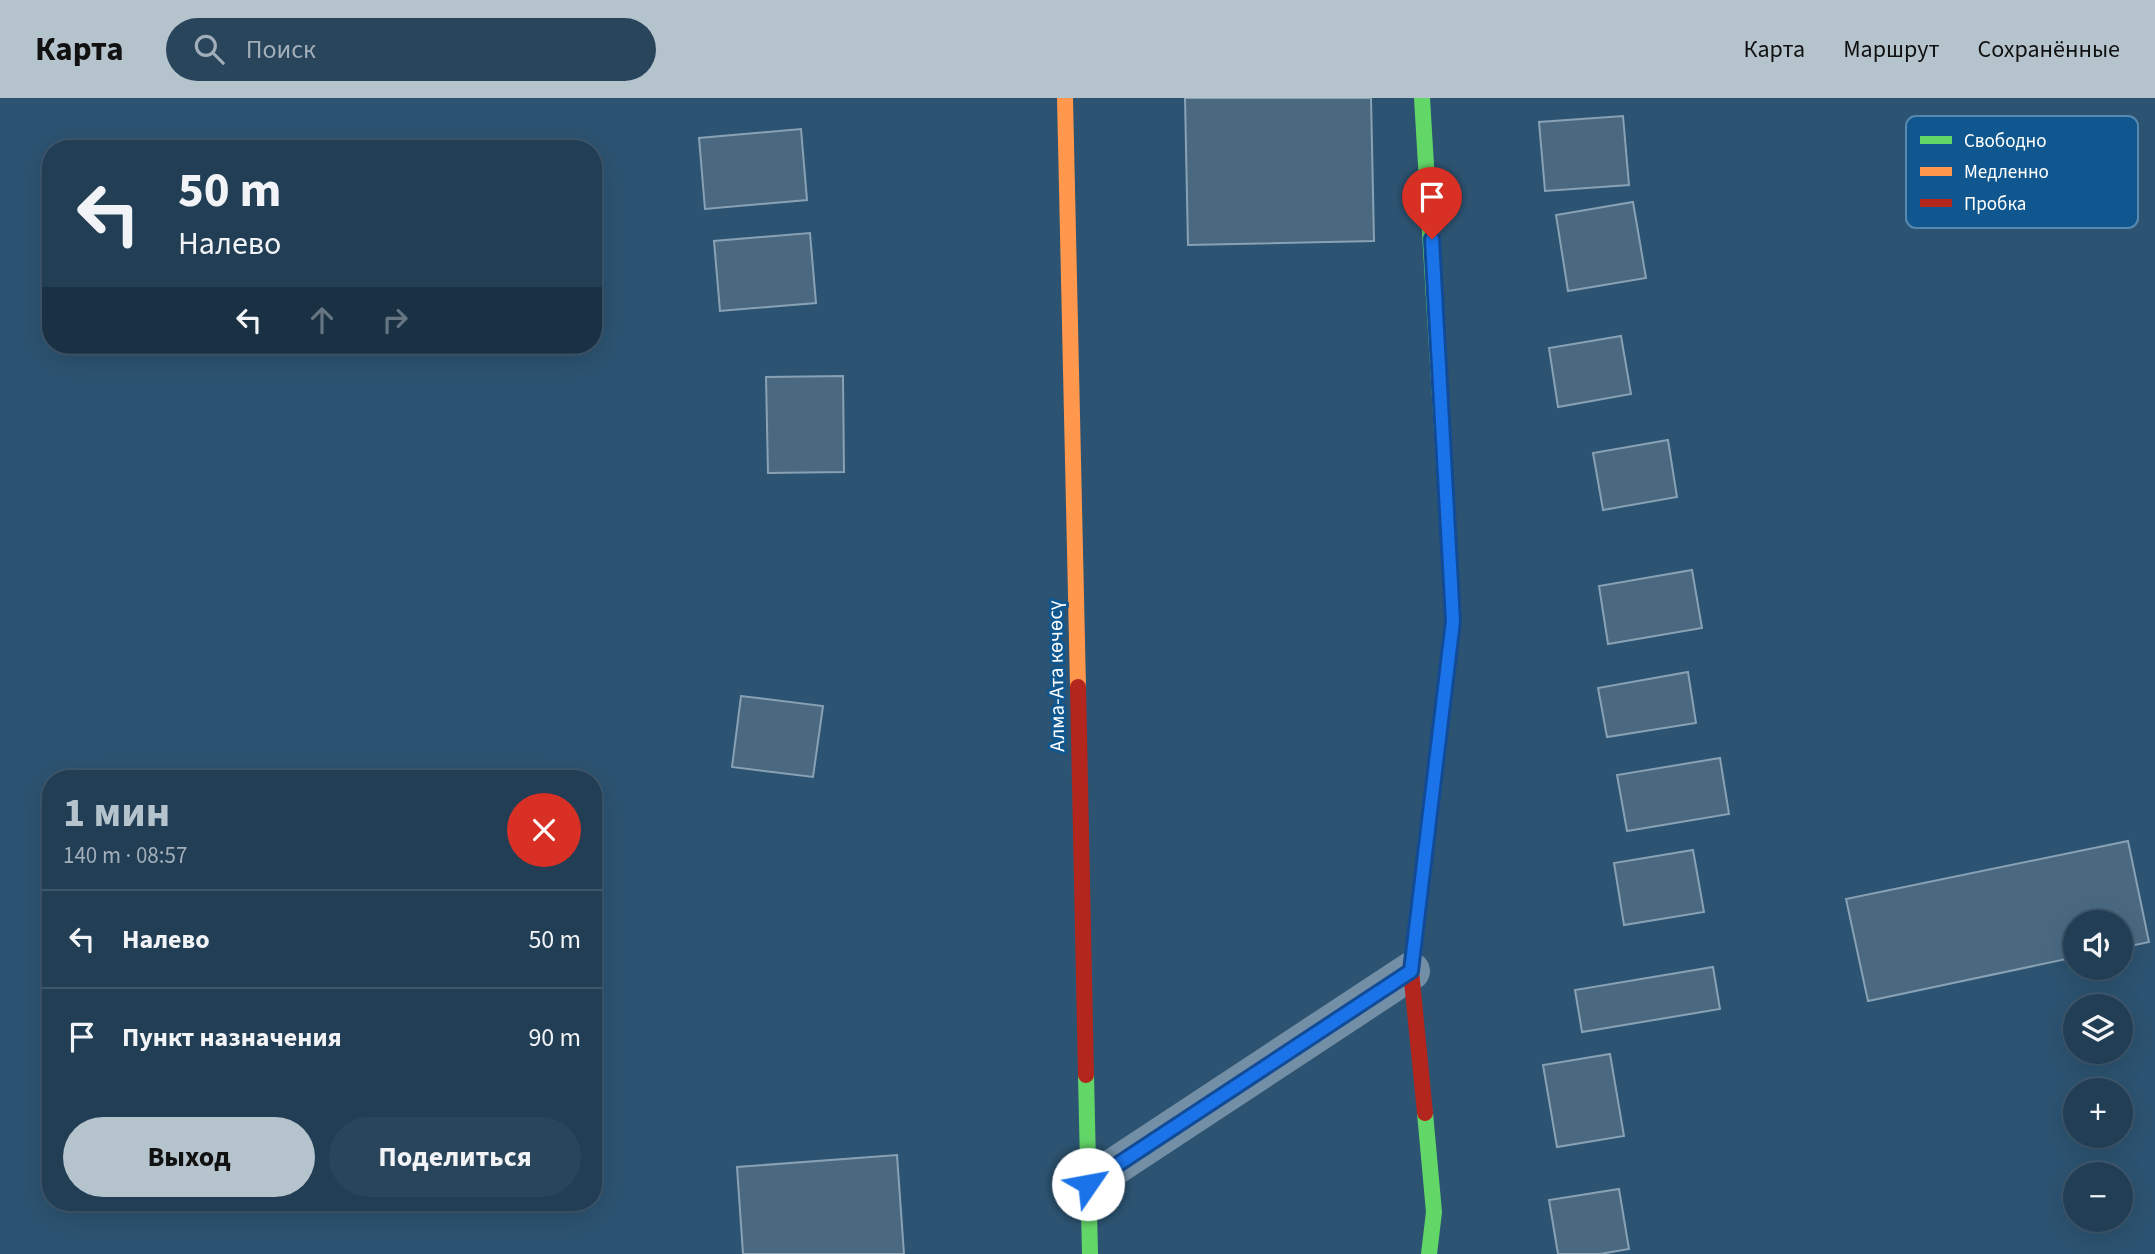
<!DOCTYPE html>
<html lang="ru">
<head>
<meta charset="utf-8">
<style>
  :root { --surface:#213e55; --page:#29455b; --text:#f1f3f6; --muted:#a2aeb9; --line:#3e576c; --accent:#b5c3cd }
  body { margin:0; font-family:"Source Sans 3",sans-serif; background:var(--page); color:var(--text); height:100vh; display:flex; flex-direction:column; font-size:26px; white-space:nowrap }
  * { box-sizing:border-box; margin:0 }
  p { font-size:23px; color:var(--muted) }
  .icon { flex:none; width:38px; height:38px; fill:none; stroke:currentColor; stroke-width:2; stroke-linecap:round; stroke-linejoin:round }
  .map { position:relative; flex:1; overflow:hidden }
  .sheet { position:absolute; left:42px; top:672px; width:560px; height:441px; display:flex; flex-direction:column; background:var(--surface); border-radius:28px; box-shadow:0 7px 28px #0002,0 0 0 2px var(--line) }
  .sheet>* { flex:none }
  .banner { position:absolute; left:42px; top:42px; width:560px; height:214px; border-radius:28px; box-shadow:0 7px 28px #0002,0 0 0 2px var(--line); background:#213e55; color:var(--text); overflow:hidden }
  .controls { position:absolute; left:2063px; top:812px; display:grid; gap:14px }
  .controls a { display:grid; place-items:center; width:70px; height:70px; border-radius:50%; background:var(--surface); box-shadow:0 7px 28px #0002,0 0 0 2px var(--line); font-size:35px }
  .pin { position:absolute; display:grid; place-items:center; width:60px; height:60px; color:#fff; margin:-72px -30px; border-radius:50% 50% 50% 0; rotate:-45deg; box-shadow:0 0 7px #0007 }
  .pin .icon { rotate:45deg }
  .me { position:absolute; width:77px; margin:-38px; rotate:57deg; stroke-linejoin:round; filter:drop-shadow(0 0 5px #0008) }
  .turn { display:flex; align-items:center; gap:24px; height:147px; padding:0 21px; font-size:32px }
  .turn .icon { width:91px; height:91px; stroke-width:2.5 }
  .turn b { display:block; font-size:49px; line-height:60px }
  .lanes { display:flex; align-items:center; height:66px; padding:0 21px; background:#0003; justify-content:center; gap:35px; direction:ltr }
  .lanes .off { opacity:.35 }
  .round { display:grid; place-items:center; flex:none; width:74px; height:74px; border-radius:37px; background:var(--page) }
  .summary { display:flex; align-items:center; justify-content:space-between; height:119px; padding:0 21px }
  h1 { font-size:42px; font-weight:700; line-height:52px; color:var(--accent) }
  .primary-button { display:flex; gap:14px; margin-top:auto; padding:14px 21px }
  .primary-button a { flex:1; height:80px; border-radius:42px; background:var(--accent); color:#111; font-size:28px; font-weight:700; line-height:80px; text-align:center }
  .primary-button a+a { background:var(--page); color:var(--text) }
  ul { padding:0; list-style:none }
  li { display:flex; align-items:center; gap:21px; height:98px; padding:0 21px; border-top:2px solid var(--line) }
  li div { flex:1 }
  li b { display:block; font-size:26px }
  li em { font-style:normal }
  header { display:flex; align-items:center; gap:42px; box-sizing:border-box; height:98px; padding:0 35px; background:var(--accent); color:#111 }
  header strong { font-size:33px }
  nav { display:flex; gap:38px; margin-inline-start:auto; font-size:24px }
  .search { width:490px; height:63px; background:var(--page); display:flex; align-items:center; gap:18px; box-sizing:border-box; padding:0 24px; border-radius:38px; color:var(--muted); font-size:26px }
  .map>svg:first-child { display:block }
  .building { fill:#4a6981; stroke:#88a1b4; stroke-width:2 }
  .lines { fill:none; stroke-linecap:round; stroke-linejoin:round }
  .street { stroke:#738fa5; stroke-width:38 }
  .fast { stroke:#63d668; stroke-width:16 }
  .slow { stroke:#ff974d; stroke-width:16 }
  .jam { stroke:#b3261e; stroke-width:16 }
  .route-casing { stroke:#114b97; stroke-width:18 }
  .route { stroke:#1a73e8; stroke-width:12 }
  .labels { text-anchor:middle; dominant-baseline:central; stroke-width:6; stroke-linejoin:round; paint-order:stroke }
  .street-label { font-size:21px; fill:#fff; stroke:#0f578e }
  .key { fill:#0f578e; stroke:#5789b0; stroke-width:2 }
  .key-label { font-size:19px; fill:#fff }
</style>
</head>
<body>
<header>
<strong>Карта</strong>
<div class="search"><svg class="icon" aria-label="search" viewBox="0 0 24 24"><circle cx="10" cy="10" r="6"/><path d="M15 15l6 6"/></svg>Поиск</div>
<nav><a>Карта</a><a>Маршрут</a><a>Сохранённые</a></nav>
</header>
<div class="map">
<svg width="2155" height="1156" viewBox="0 0 2155 1156">
  <rect width="100%" height="100%" fill="#2c5371"/>
  <g class="building">
    <path d="M1185 0H1371L1374 143 1188 147Z"/>
    <path d="M1623 18 1629 87 1545 93 1539 24Z"/>
    <path d="M801 31 807 102 705 111 699 40Z"/>
    <path d="M1633 104 1646 180 1568 193 1556 117Z"/>
    <path d="M810 135 816 205 720 213 714 143Z"/>
    <path d="M1621 238 1631 296 1558 309 1549 250Z"/>
    <path d="M843 278 844 374 768 375 766 279Z"/>
    <path d="M1668 342 1677 399 1603 412 1593 355Z"/>
    <path d="M1692 472 1702 530 1608 546 1599 488Z"/>
    <path d="M1688 574 1696 625 1607 639 1598 590Z"/>
    <path d="M741 598 823 608 813 679 732 669Z"/>
    <path d="M1720 660 1729 716 1627 733 1617 677Z"/>
    <path d="M2128 743 2149 844 2121 850V824H2076V859L1868 903 1846 801Z"/>
    <path d="M1693 752 1704 814 1624 827 1614 765Z"/>
    <path d="M1713 869 1720 911 1582 934 1575 892Z"/>
    <path d="M1610 956 1624 1038 1557 1049 1543 967Z"/>
    <path d="M897 1057 904 1156H743L737 1069Z"/>
    <path d="M1619 1091 1629 1151 1600 1156H1558L1549 1102Z"/>
  </g>
  <g class="lines">
    <path class="street" d="M1088 1086 1411 873"/>
    <g class="fast">
      <path d="M1422 0 1449 452"/>
      <path d="M1086 977 1090 1156"/>
      <path d="M1425 1015 1434 1114 1429 1156"/>
    </g>
    <path class="slow" d="M1065 0 1078 589"/>
    <g class="jam">
      <path d="M1078 589 1086 977"/>
      <path d="M1425 1015 1411 873 1453 523 1449 452"/>
    </g>
  </g>
  <g class="lines">
    <g class="route-casing">
      <path id="route" d="M1088 1086 1411 873 1453 523 1432 141"/>
    </g>
    <use href="#route" class="route"/>
  </g>
  <g class="labels">
    <g class="street-label">
      <text transform="translate(1056 578) rotate(-91)">Алма-Ата көчөсү</text>
    </g>
  </g>
  <rect x="1906" y="18" width="232" height="112" rx="10" class="key"/>
  <rect x="1920" y="38" width="32" height="8" fill="#63d668"/>
  <rect x="1920" y="69" width="32" height="9" fill="#ff974d"/>
  <rect x="1920" y="101" width="32" height="8" fill="#b3261e"/>
  <g class="key-label">
    <text x="1964" y="49">Свободно</text>
    <text x="1964" y="80">Медленно</text>
    <text x="1964" y="112">Пробка</text>
  </g>
</svg>
<div class="controls">
<a><svg class="icon" aria-label="sound" viewBox="0 0 24 24"><path d="M4 9h4l5-4v14l-5-4H4zM17 9q2 3 0 6"/></svg></a>
<a><svg class="icon" aria-label="layers" viewBox="0 0 24 24"><path d="M12 4l9 5-9 5-9-5zM3 14l9 5 9-5"/></svg></a>
<a>+</a>
<a>−</a>
</div>
<div class="pin" style="left:1432px;top:141px;background:#d93025"><svg class="icon" aria-label="arrive" viewBox="0 0 24 24"><path d="M6 21V4h12l-3 4 3 4H6"/></svg></div>
<svg class="me" style="left:1088px;top:1086px" viewBox="-20 -20 40 40"><circle r="19" fill="#fff"/><path d="M0-13L10 11 0 6-10 11z" fill="#1a73e8"/></svg>
<div class="banner">
<div class="turn"><svg class="icon" aria-label="left" viewBox="0 0 24 24"><path d="M17 20v-9H6M10 6l-5 5 5 5"/></svg><div><b>50 m</b>Налево</div></div>
<div class="lanes"><svg class="icon" aria-label="left" viewBox="0 0 24 24"><path d="M17 20v-9H6M10 6l-5 5 5 5"/></svg><svg class="icon off" aria-label="ahead" viewBox="0 0 24 24"><path d="M12 20V5M6 11l6-6 6 6"/></svg><svg class="icon off" aria-label="right" viewBox="0 0 24 24"><path d="M7 20v-9h11M14 6l5 5-5 5"/></svg></div>
</div>
<section class="sheet">
<div class="summary"><div><h1>1 мин</h1><p>140 m · 08:57</p></div><a class="round" style="background:#d93025;color:#fff"><svg class="icon" aria-label="close" viewBox="0 0 24 24"><path d="M6 6l12 12M18 6L6 18"/></svg></a></div>
<ul>
<li><svg class="icon" aria-label="left" viewBox="0 0 24 24"><path d="M17 20v-9H6M10 6l-5 5 5 5"/></svg><div><b>Налево</b></div><em>50 m</em></li>
<li><svg class="icon" aria-label="arrive" viewBox="0 0 24 24"><path d="M6 21V4h12l-3 4 3 4H6"/></svg><div><b>Пункт назначения</b></div><em>90 m</em></li>
</ul>
<div class="primary-button"><a>Выход</a><a>Поделиться</a></div>
</section>
</div>
</body>
</html>
